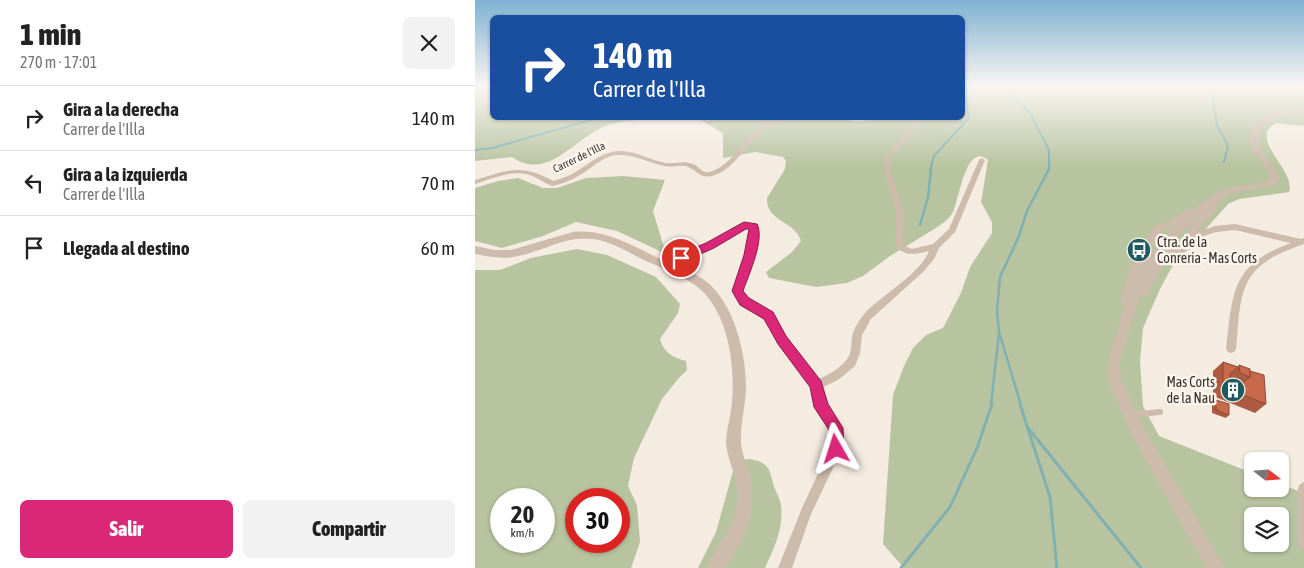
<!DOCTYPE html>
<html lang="es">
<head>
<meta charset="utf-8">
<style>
  :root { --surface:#fff; --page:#f2f2f2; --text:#222; --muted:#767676; --line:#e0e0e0; --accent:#db2777 }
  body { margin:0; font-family:"Asap Condensed",sans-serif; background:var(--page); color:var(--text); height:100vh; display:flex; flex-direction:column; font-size:19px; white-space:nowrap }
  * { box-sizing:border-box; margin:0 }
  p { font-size:16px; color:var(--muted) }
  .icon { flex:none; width:28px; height:28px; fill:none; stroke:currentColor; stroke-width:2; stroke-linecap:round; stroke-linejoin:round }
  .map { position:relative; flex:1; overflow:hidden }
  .details { display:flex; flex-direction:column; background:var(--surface); width:475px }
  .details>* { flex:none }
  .hud { position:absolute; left:15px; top:15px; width:475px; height:105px; border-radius:8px; box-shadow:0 1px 4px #0004; background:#1a4fa0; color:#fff; overflow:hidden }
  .needle { width:32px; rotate:107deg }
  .buttons { position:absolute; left:769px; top:452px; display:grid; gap:10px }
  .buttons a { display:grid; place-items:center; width:45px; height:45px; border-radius:8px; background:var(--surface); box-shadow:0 1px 4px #0004; font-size:25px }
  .speed { position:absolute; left:15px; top:488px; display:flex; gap:10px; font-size:25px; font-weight:700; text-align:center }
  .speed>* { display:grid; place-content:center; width:65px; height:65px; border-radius:50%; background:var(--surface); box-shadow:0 1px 4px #0004; line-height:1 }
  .speed small { font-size:12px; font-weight:400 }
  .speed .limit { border:8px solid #d22; background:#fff; color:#111 }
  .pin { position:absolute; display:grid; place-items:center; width:42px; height:42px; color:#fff; margin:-21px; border:2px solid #fff; border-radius:50%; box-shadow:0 1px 5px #0007 }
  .me { position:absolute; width:55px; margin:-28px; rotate:354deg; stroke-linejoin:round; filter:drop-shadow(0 0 4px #0008) }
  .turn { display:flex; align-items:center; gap:18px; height:105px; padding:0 20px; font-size:22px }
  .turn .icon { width:65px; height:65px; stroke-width:2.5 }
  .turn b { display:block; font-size:35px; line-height:42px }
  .round { display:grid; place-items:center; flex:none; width:52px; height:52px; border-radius:8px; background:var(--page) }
  .summary { display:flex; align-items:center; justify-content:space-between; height:85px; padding:0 20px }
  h1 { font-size:30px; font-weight:800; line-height:38px }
  .button { display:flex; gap:10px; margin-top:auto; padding:10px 20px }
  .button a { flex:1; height:58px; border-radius:8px; background:var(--accent); color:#fff; font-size:20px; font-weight:800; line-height:58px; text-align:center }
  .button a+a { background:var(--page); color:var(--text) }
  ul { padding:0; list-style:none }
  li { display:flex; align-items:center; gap:15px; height:65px; padding:0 20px; border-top:1px solid var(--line) }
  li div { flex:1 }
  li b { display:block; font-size:19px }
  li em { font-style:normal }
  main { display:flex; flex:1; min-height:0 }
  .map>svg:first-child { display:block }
  .green { fill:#b8c4a0; fill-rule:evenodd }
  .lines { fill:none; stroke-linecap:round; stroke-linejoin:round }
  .stream-far2 { stroke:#7fb0b2; stroke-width:2 }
  .stream-far1 { stroke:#7fb0b2; stroke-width:2.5 }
  .stream { stroke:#7fb0b2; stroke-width:3 }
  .service { stroke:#cdbbac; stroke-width:6 }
  .minor { fill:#cdbbac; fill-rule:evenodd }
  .tertiary { fill:#cdbbac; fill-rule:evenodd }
  .wall { fill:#ac5a40 }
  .building { fill:#c8694b; stroke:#8c4a34 }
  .route { fill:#db2777; stroke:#8e194d }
  .labels { text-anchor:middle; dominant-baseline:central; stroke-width:5; stroke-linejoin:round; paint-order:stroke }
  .far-street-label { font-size:11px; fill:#3b302b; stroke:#fbf5ee }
  .poi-label { font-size:14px; fill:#3b302b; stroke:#fbf5ee; text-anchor:start }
</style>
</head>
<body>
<main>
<section class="details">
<div class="summary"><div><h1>1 min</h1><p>270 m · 17:01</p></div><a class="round"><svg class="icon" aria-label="close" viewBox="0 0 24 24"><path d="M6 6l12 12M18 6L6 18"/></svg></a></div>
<ul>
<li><svg class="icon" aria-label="right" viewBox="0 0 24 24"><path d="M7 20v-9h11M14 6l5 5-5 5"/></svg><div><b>Gira a la derecha</b><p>Carrer de l'Illa</p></div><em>140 m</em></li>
<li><svg class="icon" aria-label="left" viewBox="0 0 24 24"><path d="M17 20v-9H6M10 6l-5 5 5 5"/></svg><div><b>Gira a la izquierda</b><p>Carrer de l'Illa</p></div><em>70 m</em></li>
<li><svg class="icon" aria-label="arrive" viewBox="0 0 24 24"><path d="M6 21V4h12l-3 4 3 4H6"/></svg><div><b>Llegada al destino</b></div><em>60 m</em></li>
</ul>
<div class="button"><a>Salir</a><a>Compartir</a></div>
</section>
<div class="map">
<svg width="829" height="568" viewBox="0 0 829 568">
  <rect width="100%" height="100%" fill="#f4ebe1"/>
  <g class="green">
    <path d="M0 86H17L18 118H190C172 120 153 119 136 124 101 134 75 183 37 157L0 161Z"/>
    <path d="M488 86H829V126L802 123C770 136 822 171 814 192L764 199 753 204 697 267 685 289 668 328 665 361 668 406 684 436 777 473 778 489H805V484L829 493V568H429L408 544 418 395 429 366 438 348 451 335 468 328 486 293 495 267 517 233V222L506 202 513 160C491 141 484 200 478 212 474 219 467 224 461 228L415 256 388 276 372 283 341 287 294 278 291 272 317 252 326 241C321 221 291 222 292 198L310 169 311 161 308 157 280 152 248 158V133L222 118H325L340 120 361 118 385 122 401 118H488ZM778 516H805V544H778Z"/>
    <path d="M148 176 190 180 178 211 191 254 142 231 101 222 68 236 27 248 0 241V188L23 181 43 178 68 188H82L111 178Z"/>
    <path d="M102 249 132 255 181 277 205 304 203 313 185 339C189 353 197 357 211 361L212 370 203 379 187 399 159 458 153 486 162 505 165 542 156 568H0V270H25L56 258ZM26 499H69V541H26ZM101 499H144V541H101Z"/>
    <path d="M274 459C292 462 294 467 298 483 300 491 305 498 306 505 309 528 299 548 290 568H223L241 532 258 471 267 460Z"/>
  </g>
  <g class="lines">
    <g class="stream-far2">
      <path d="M15 86H18"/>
      <path d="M531 86 554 112 574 150V171"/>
      <path d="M735 86 742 125 753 146 749 162"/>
      <path d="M0 150 17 148 122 118"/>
      <path d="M455 171 459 156 494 118 490 88 499 86"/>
    </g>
    <g class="stream-far1">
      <path d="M445 225 453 197 456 169"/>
      <path d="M516 405 524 333"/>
      <path d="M546 405 524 332 522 311 525 277 544 236 552 211 574 169"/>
    </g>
    <g class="stream">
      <path d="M545 404 575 497 582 568"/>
      <path d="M554 429 666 568"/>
      <path d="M426 568 475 507 502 448 517 404"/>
    </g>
    <path class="service" d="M656 415 685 412"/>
    <g class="minor">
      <path d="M310 118H319C309 124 297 123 288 131 269 145 261 169 237 176 225 179 222 170 213 167 206 164 198 168 190 166 174 163 159 154 142 155 128 156 117 168 105 175 97 180 87 184 77 186 69 183 63 178 55 175 37 169 17 179 0 184V180C33 170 46 163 78 181 85 179 92 177 99 173 113 165 126 152 143 151 160 150 175 160 191 163 200 164 209 160 218 164 224 166 227 174 234 172 258 166 266 139 285 127 293 122 301 119 310 118Z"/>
      <path d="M443 118H449L415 159V169L429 212 428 245 437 249 458 244 474 229 504 160 507 158 510 160 480 232 464 248 459 259 448 272 396 319 387 335 385 353 380 366 363 380 348 387 351 405 367 428V449L336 514 317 568H303L327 508 355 448V429L341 407 337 387 304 343 291 318 266 304 258 291 273 251 275 228H270L238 247 209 260 198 270 195 271 191 268 203 256 232 243 266 223 282 224C289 245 274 271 267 291L272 300 297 312 310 337 344 379C353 375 366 368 372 359 377 353 376 344 377 337 378 329 385 319 390 313 408 294 445 274 454 251 442 254 430 257 420 246L421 212 409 169V159Z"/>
      <path d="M760 224 826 239 829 238V244C812 250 793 257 781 270 762 289 764 324 761 349L759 352 756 353 753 352 751 349C758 291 756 265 816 243L760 230 741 232 714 241 710 238 711 236 740 226Z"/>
      <path d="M829 482V550L824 548 822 543 823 488 825 484Z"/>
    </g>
    <g class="tertiary">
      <path d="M829 108V112C804 116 769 121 789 155 794 163 801 169 805 178L799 186 759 192 745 199 739 213 723 230 718 248C713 251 707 251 703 253 686 263 680 280 672 296H665L645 361 646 378 665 421 750 568H731L655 431 632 378 633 361 649 309 647 306 646 295 654 271 677 228 696 220 714 208 718 210C748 184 757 188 793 182L795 178V175C789 164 780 156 776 145 766 115 810 111 829 108ZM732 208 715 227 709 243 703 245 696 243ZM701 225 688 239 682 238 685 232ZM680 242 682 245 673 255ZM690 249 692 250 680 261Z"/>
      <path d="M98 232C129 229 154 244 181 257 198 265 217 270 232 282 259 304 271 353 271 386 271 405 265 424 266 443 267 455 273 467 276 479 283 513 268 540 251 568H232C244 539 266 523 262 488 260 472 251 456 251 440 252 427 256 415 257 402 260 366 254 315 225 289 211 277 194 271 178 264 158 256 140 242 118 239 90 235 65 253 38 257 25 259 12 256 0 254V246L20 250H36Z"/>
    </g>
  </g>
  <g class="wall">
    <path d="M748 362 763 367 764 365 775 371 791 404 780 413 738 396V371Z"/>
    <path d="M741 400 754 415 751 418 737 413V403Z"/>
  </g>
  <g class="building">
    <path d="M748 362 763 367 755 374V382L765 385 775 377V371L789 375 791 404 748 387Z"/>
    <path d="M764 365 775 369V377L765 373Z"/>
    <path d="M741 400 754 404V415L741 410Z"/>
  </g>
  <linearGradient id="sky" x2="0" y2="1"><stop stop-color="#7eb2d2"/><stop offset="0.52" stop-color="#faf6f2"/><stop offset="1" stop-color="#faf6f2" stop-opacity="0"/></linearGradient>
  <rect width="829" height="166" fill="url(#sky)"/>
  <path class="route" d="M269 222 282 224C290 239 274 274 268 291L274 298 298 312 311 336 346 381 353 404 368 428 369 449 366 454 361 456 356 454 354 449V430L339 407 335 387 303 344 289 319 265 305 257 291 269 255 274 229H271L239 248 210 261 206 262 201 258 202 255 231 243Z"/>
  <defs>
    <g id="bus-disc" transform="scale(1.25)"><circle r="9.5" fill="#1f5a5e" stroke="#fbf5ee"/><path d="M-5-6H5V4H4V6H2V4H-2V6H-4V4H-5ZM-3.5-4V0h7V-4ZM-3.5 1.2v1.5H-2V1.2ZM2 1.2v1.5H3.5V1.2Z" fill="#fff"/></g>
    <g id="building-disc" transform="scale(1.25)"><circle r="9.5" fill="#1f5a5e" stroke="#fbf5ee"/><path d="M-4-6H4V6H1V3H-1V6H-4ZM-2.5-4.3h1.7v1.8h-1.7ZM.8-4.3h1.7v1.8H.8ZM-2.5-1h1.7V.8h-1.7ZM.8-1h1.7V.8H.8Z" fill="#fff"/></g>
  </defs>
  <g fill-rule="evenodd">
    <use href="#bus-disc" x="664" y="250"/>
    <use href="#building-disc" x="758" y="390"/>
  </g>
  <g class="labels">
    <g class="far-street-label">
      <text transform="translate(104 157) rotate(-26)">Carrer de l'Illa</text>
    </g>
    <g class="poi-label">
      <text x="682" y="242">Ctra. de la<tspan x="682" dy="16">Conreria - Mas Corts</tspan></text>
      <text x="740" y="382" text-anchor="end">Mas Corts<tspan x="740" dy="16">de la Nau</tspan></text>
    </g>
  </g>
</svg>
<div class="buttons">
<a><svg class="needle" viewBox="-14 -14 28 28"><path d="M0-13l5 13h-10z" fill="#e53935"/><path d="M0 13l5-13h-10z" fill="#767676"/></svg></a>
<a><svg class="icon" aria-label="layers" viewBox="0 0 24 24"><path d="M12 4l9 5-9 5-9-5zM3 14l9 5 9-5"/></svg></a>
</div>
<div class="speed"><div>20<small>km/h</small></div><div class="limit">30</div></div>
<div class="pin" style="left:206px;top:258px;background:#d93025"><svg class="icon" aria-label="arrive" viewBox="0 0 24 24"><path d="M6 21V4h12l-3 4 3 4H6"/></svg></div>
<svg class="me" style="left:361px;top:449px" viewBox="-20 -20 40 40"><path d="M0-17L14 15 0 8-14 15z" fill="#db2777" stroke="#fff" stroke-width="4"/></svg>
<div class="hud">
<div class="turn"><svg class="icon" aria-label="right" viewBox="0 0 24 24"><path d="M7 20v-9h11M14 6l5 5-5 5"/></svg><div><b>140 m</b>Carrer de l'Illa</div></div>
</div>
</div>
</main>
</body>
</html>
